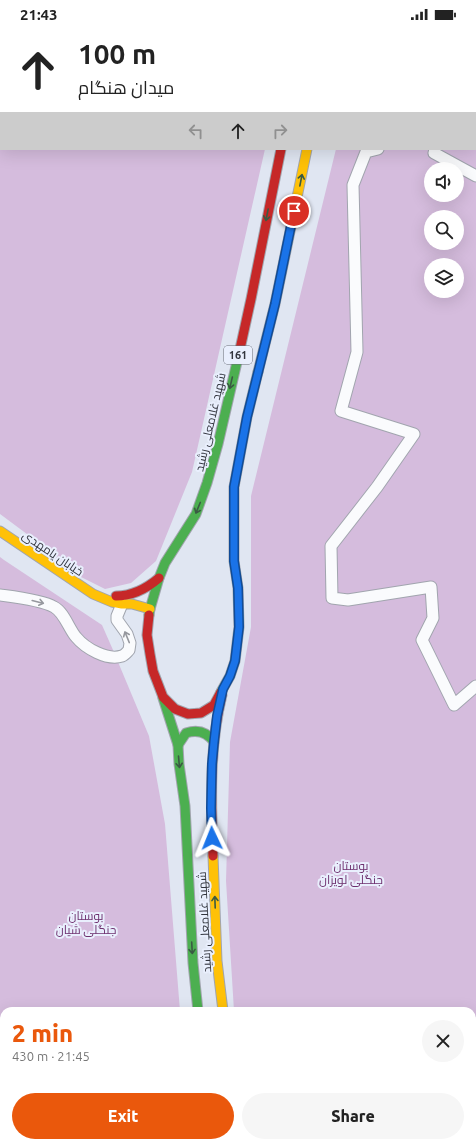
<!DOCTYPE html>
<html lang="en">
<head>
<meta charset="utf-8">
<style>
  :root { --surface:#fff; --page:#f6f6f6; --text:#222; --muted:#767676; --accent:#ea580c }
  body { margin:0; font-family:Ubuntu,Cairo,sans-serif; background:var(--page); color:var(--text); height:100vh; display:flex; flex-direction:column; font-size:15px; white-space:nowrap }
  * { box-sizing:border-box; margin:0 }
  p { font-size:13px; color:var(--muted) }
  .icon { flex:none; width:22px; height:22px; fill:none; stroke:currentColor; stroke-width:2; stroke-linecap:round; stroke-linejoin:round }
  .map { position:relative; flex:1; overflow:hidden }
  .panel { position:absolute; left:0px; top:979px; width:476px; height:140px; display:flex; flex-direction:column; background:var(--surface); border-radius:12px 12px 0 0; box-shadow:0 4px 16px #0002 }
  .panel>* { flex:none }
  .hud { position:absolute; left:0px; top:0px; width:476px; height:122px; box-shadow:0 4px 16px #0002; background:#fff; color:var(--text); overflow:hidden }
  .fabs { position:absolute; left:424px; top:134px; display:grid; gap:8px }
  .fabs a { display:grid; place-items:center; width:40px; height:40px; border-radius:50%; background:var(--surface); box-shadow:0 4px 16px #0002; font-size:20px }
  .pin { position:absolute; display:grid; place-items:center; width:34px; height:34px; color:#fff; margin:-17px; border:2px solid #fff; border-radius:50%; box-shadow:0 1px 4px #0007 }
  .me { position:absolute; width:44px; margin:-22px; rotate:358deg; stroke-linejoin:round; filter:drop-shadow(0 0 3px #0008) }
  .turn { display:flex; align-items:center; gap:14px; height:84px; padding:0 12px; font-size:18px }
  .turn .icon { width:52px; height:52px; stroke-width:2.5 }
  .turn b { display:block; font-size:28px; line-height:34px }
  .lanes { display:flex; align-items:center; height:38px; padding:0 12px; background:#0003; justify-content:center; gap:20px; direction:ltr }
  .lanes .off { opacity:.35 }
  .round { display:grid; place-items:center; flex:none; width:42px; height:42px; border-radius:21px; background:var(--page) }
  .head { display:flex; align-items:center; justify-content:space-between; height:68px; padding:0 12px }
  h1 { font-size:24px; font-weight:800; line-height:30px; color:var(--accent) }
  .action { display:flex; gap:8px; margin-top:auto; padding:8px 12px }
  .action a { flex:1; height:46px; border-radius:24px; background:var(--accent); color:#fff; font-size:16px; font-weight:800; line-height:46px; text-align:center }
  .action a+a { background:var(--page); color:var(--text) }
  .status { display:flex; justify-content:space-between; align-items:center; height:28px; padding:0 20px; background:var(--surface); direction:ltr }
  .status svg { height:11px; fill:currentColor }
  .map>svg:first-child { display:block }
  .forest { fill:#d5bcdd; fill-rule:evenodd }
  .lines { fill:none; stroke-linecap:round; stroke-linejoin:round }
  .street-casing { stroke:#a1a5ae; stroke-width:13 }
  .fast-casing { stroke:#a1a5ae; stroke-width:11 }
  .slow-casing { stroke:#a1a5ae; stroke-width:11 }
  .jam-casing { stroke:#a1a5ae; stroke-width:11 }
  .street { stroke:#fafbfd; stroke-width:11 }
  .fast { stroke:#4caf50; stroke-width:9 }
  .slow { stroke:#ffc107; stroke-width:9 }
  .jam { stroke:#c62828; stroke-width:9 }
  .oneway { stroke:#3a5a43 }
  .oneway2 { stroke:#96989e }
  .route-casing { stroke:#114b97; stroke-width:10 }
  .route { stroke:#1a73e8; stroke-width:7 }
  .labels { text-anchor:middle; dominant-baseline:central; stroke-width:4; stroke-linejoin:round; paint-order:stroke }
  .shield { fill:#e9effd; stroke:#696d77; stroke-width:1 }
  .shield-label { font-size:11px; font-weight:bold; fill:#32353e }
  .street-label { font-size:12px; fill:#32353e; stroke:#e9effd }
  .park-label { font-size:12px; fill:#6e316f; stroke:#e9effd }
</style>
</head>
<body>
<div class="status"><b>21:43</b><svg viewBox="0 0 49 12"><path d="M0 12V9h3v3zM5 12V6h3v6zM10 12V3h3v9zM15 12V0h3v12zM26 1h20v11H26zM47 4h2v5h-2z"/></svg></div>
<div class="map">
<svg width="476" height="1119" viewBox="0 0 476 1119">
  <rect width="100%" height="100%" fill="#e0e6f2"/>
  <g class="forest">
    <path d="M69 0H292V1H68Z"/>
    <path d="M366 0H476V1119H260L259 1115H472V983H234L226 853 230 714 251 599V468L336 121H475V1H366ZM431 141H457V167H431ZM431 189H457V215H431ZM431 237H457V263H431Z"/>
    <path d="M0 50H1V121H265L192 444 156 533 131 555 105 561 71 544 35 512 0 486Z"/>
    <path d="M0 529 4 532 102 597 113 622 149 708 165 796 180 983H4V1115H205L206 1119H0Z"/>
  </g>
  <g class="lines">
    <g class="street-casing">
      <g id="street">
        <path d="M475 27 476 25"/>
        <path d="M378 121 366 124 353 157 357 324 341 383 414 406 377 459 331 518 332 570 348 572 431 559 433 590 422 612 454 677 476 658"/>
        <path d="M435 121 434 125 476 148"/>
        <path d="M0 567C15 569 42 572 54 579 64 584 69 601 76 609 85 620 107 633 122 628 125 627 127 624 129 622L130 615 127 606 117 592V588L122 576"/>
        <path d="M0 1026 4 1028"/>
        <path d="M303 1115V1119"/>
      </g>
    </g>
    <g class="fast-casing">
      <g id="fast">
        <path d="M331 0V1"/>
        <path d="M149 587 150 581 159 550 165 535 196 486 207 455 218 416 240 321"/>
        <path d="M221 664 230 648 235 633 239 599 238 560 234 533V459L247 389 258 344"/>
        <path d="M163 670 178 717 179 736 185 778 193 935 198 983"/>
        <path d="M178 717 186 705C198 701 207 704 214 714"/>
        <path d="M221 1115 222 1119"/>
      </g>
    </g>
    <g class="slow-casing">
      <g id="slow">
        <path d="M305 0V1"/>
        <path d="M258 344 275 276 307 121"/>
        <path d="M0 503 93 566 112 574 122 576H132L150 581"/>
        <path d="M213 828 217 933 223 983"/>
        <path d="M245 1115 246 1119"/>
      </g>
    </g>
    <g class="jam-casing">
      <g id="jam">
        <path d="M240 321 251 271 281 121"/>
        <path d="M116 568C133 568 146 561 159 550"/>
        <path d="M149 587 147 607 150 626 153 643 163 669 175 681 188 686 201 685 214 677 221 664"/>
        <path d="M213 828C211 774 209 720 222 667"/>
      </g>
    </g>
    <use href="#street" class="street"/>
    <use href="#fast" class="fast"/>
    <use href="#slow" class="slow"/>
    <use href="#jam" class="jam"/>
  </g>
  <defs><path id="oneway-shaft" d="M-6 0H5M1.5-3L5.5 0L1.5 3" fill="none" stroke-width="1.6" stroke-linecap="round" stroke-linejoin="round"/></defs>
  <g class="oneway">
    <use href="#oneway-shaft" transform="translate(301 152) rotate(-79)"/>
    <use href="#oneway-shaft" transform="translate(267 187) rotate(101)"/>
    <use href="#oneway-shaft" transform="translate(231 355) rotate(103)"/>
    <use href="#oneway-shaft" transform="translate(198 480) rotate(112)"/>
    <use href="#oneway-shaft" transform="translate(179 734) rotate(85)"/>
    <use href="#oneway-shaft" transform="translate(215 874) rotate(-92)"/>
    <use href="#oneway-shaft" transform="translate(192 920) rotate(87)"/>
  </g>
  <g class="oneway2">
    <use href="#oneway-shaft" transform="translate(38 574) rotate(14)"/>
    <use href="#oneway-shaft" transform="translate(127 609) rotate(-112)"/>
  </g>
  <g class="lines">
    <g class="route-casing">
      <path id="route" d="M212 810 211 780 212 736 214 714 217 688 223 661 230 648 235 633 239 599 238 560 234 533V459L247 389 275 276 294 183"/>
    </g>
    <use href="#route" class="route"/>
  </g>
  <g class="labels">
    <rect class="shield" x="224" y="318" width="28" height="18" rx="3"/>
    <g class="shield-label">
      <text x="238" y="327">161</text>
    </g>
    <g class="street-label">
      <text transform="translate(210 394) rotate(-77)">شهید غلامعلی رشید</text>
      <text transform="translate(53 525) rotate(34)">خیابان یامهدی</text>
      <text transform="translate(204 894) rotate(-93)">شهید غلامعلی رشید</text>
    </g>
    <g class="park-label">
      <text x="351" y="837">بوستان<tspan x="351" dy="14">جنگلی لویزان</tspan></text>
      <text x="86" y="887">بوستان<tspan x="86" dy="14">جنگلی شیان</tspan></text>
    </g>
  </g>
</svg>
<div class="fabs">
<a><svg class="icon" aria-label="sound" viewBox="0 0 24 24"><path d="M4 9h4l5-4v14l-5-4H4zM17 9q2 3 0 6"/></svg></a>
<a><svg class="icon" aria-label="search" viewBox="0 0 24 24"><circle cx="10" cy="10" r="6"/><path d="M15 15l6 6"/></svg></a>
<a><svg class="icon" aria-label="layers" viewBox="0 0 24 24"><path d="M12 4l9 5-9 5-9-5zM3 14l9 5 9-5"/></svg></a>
</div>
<div class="pin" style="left:294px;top:183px;background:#d93025"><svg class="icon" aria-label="arrive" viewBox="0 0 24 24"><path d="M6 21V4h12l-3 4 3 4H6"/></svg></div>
<svg class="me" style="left:212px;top:810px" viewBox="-20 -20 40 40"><path d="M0-17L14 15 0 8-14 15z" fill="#1a73e8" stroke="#fff" stroke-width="4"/></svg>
<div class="hud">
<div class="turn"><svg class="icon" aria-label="ahead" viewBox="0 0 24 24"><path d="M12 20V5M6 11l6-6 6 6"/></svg><div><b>100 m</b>میدان هنگام</div></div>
<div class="lanes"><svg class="icon off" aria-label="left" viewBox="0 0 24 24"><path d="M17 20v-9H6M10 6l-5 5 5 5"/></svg><svg class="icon" aria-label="ahead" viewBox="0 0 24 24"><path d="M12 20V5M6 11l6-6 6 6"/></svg><svg class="icon off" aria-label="right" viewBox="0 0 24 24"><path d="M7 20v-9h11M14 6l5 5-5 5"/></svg></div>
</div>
<section class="panel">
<div class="head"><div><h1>2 min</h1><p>430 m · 21:45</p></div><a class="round"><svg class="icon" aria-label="close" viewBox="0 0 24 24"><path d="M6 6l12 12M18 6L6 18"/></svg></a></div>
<div class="action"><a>Exit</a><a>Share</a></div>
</section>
</div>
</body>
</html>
